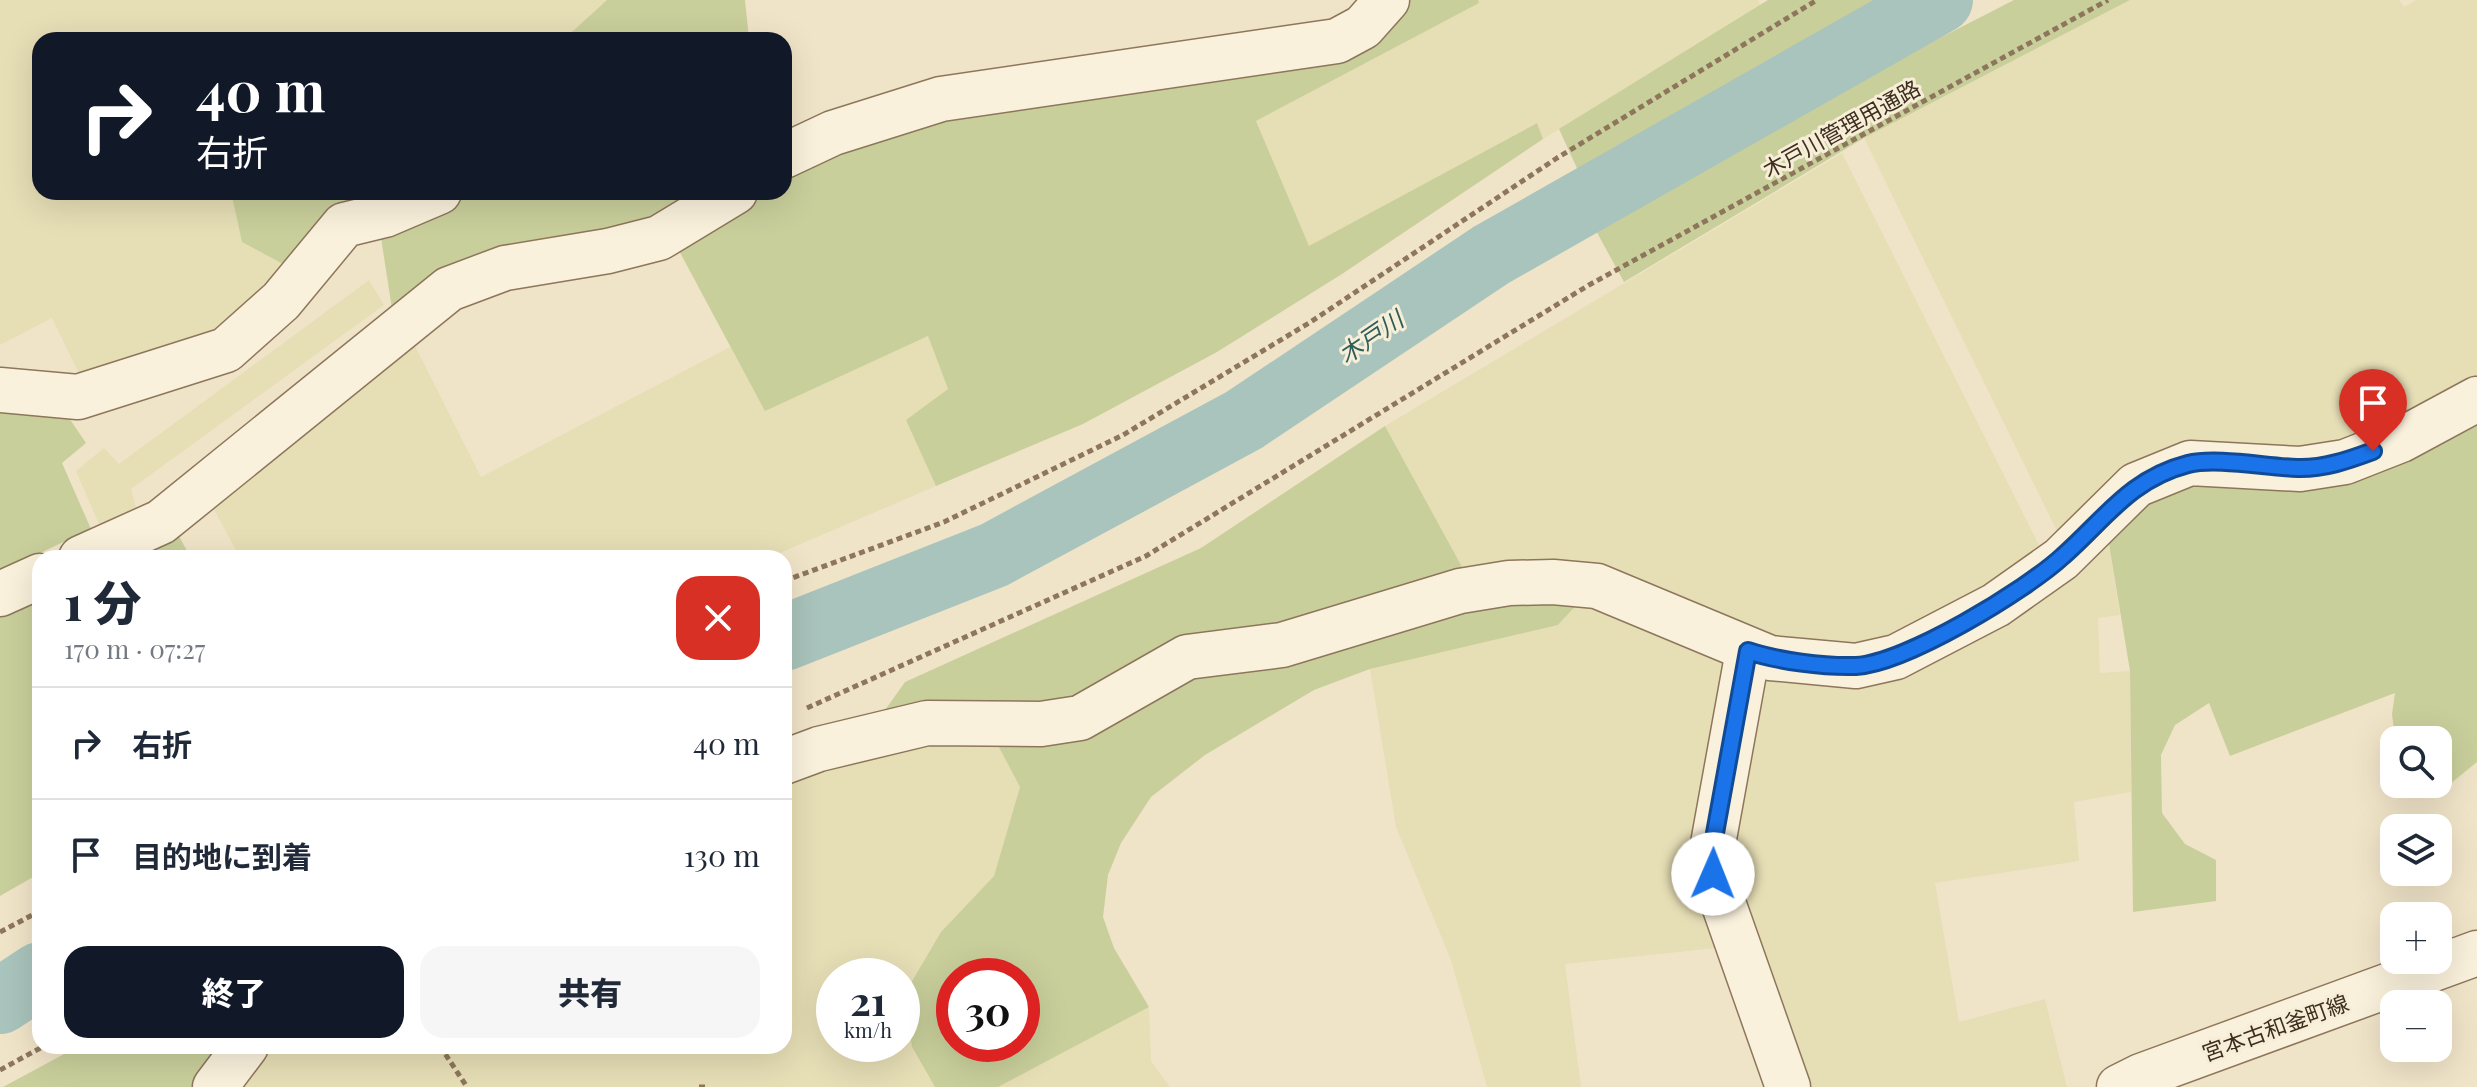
<!DOCTYPE html>
<html lang="ja">
<head>
<meta charset="utf-8">
<style>
  :root { --surface:#fff; --page:#f6f6f7; --text:#1f2937; --muted:#747a83; --line:#e0e1e3; --accent:#111827 }
  body { margin:0; font-family:"Playfair Display","Noto Sans JP",serif; background:var(--page); color:var(--text); height:100vh; display:flex; flex-direction:column; font-size:30px; white-space:nowrap }
  * { box-sizing:border-box; margin:0 }
  p { font-size:26px; color:var(--muted) }
  .icon { flex:none; width:44px; height:44px; fill:none; stroke:currentColor; stroke-width:2; stroke-linecap:round; stroke-linejoin:round }
  .map { position:relative; flex:1; overflow:hidden }
  .side { position:absolute; left:32px; top:550px; width:760px; height:504px; display:flex; flex-direction:column; background:var(--surface); border-radius:24px; box-shadow:0 8px 32px #0002 }
  .side>* { flex:none }
  .top-card { position:absolute; left:32px; top:32px; width:760px; height:168px; border-radius:24px; box-shadow:0 8px 32px #0002; background:#111827; color:#fff; overflow:hidden }
  .tools { position:absolute; left:2380px; top:726px; display:grid; gap:16px }
  .tools a { display:grid; place-items:center; width:72px; height:72px; border-radius:16px; background:var(--surface); box-shadow:0 8px 32px #0002; font-size:40px }
  .speed { position:absolute; left:816px; top:958px; display:flex; gap:16px; font-size:40px; font-weight:700; text-align:center }
  .speed>* { display:grid; place-content:center; width:104px; height:104px; border-radius:50%; background:var(--surface); box-shadow:0 8px 32px #0002; line-height:1 }
  .speed small { font-size:20px; font-weight:400 }
  .speed .limit { border:12px solid #d22; background:#fff; color:#111 }
  .pin { position:absolute; display:grid; place-items:center; width:68px; height:68px; color:#fff; margin:-82px -34px; border-radius:50% 50% 50% 0; rotate:-45deg; box-shadow:0 0 8px #0007 }
  .pin .icon { rotate:45deg }
  .me { position:absolute; width:88px; margin:-44px; rotate:1deg; stroke-linejoin:round; filter:drop-shadow(0 0 6px #0008) }
  .turn { display:flex; align-items:center; gap:28px; height:168px; padding:0 32px; font-size:36px }
  .turn .icon { width:104px; height:104px; stroke-width:2.5 }
  .turn b { display:block; font-size:56px; line-height:68px }
  .round { display:grid; place-items:center; flex:none; width:84px; height:84px; border-radius:24px; background:var(--page) }
  .headline { display:flex; align-items:center; justify-content:space-between; height:136px; padding:0 32px }
  h1 { font-size:48px; font-weight:800; line-height:60px }
  .primary-button { display:flex; gap:16px; margin-top:auto; padding:16px 32px }
  .primary-button a { flex:1; height:92px; border-radius:24px; background:var(--accent); color:#fff; font-size:32px; font-weight:800; line-height:92px; text-align:center }
  .primary-button a+a { background:var(--page); color:var(--text) }
  ul { padding:0; list-style:none }
  li { display:flex; align-items:center; gap:24px; height:112px; padding:0 32px; border-top:2px solid var(--line) }
  li div { flex:1 }
  li b { display:block; font-size:30px }
  li em { font-style:normal }
  .map>svg:first-child { display:block }
  .farmland { fill:#e6deb5; fill-rule:evenodd }
  .green { fill:#c9cf9b; fill-rule:evenodd }
  .lines { fill:none; stroke-linecap:round; stroke-linejoin:round }
  .river { stroke:#a9c4bc; stroke-width:66 }
  .minor-casing { stroke:#8d765c; stroke-width:47 }
  .tertiary-casing { stroke:#8d765c; stroke-width:47 }
  .path { stroke:#8d765c; stroke-width:5; stroke-dasharray:6 4; stroke-linecap:butt }
  .minor { stroke:#faf1dc; stroke-width:44 }
  .tertiary { stroke:#faf1dc; stroke-width:44 }
  .route-casing { stroke:#114b97; stroke-width:20 }
  .route { stroke:#1a73e8; stroke-width:14 }
  .labels { text-anchor:middle; dominant-baseline:central; stroke-width:6; stroke-linejoin:round; paint-order:stroke }
  .street-label { font-size:22px; fill:#3d2e20; stroke:#f7eed8 }
  .water-label { font-size:24px; font-style:italic; fill:#2f5d5a; stroke:#f7eed8 }
</style>
</head>
<body>
<div class="map">
<svg width="2477" height="1087" viewBox="0 0 2477 1087">
  <rect width="100%" height="100%" fill="#f0e4c8"/>
  <g class="farmland">
    <path d="M0 0H607L563 40H40V192H231L242 242 296 271 223 340 84 384 52 318 0 345Z"/>
    <path d="M1478 0H1758L1761 6 1543 139 1536 123 1309 247 1256 121 1478 3Z"/>
    <path d="M2130 0H2399L2404 7 2416 0H2477V383L2395 431 2128 480 2057 531 1864 138Z"/>
    <path d="M1842 153 2040 547 1991 593 1859 653 1467 576 1385 426Z"/>
    <path d="M369 280 384 305 131 489 137 511 99 524 76 471 104 448 119 464Z"/>
    <path d="M409 334 481 477 730 347 765 410 928 336 948 389 907 420 936 486 768 558H240L208 498Z"/>
    <path d="M2108 538 2120 615 2098 618 2100 673 2130 671 2131 792 2074 802 2079 861 1935 883 1959 1022 2045 999 2067 1087H1800L1722 837 1762 674 1861 685Z"/>
    <path d="M1582 599 1733 661 1726 947 1565 964 1581 1087H1487L1451 960 1396 827 1370 669 1558 625Z"/>
    <path d="M993 736 1020 787 994 876 941 932 912 1047 935 1087H234L271 1046H784V781L904 744ZM834 976H902V1044H834Z"/>
    <path d="M1149 1007 1151 1061 1170 1087H998Z"/>
  </g>
  <g class="green">
    <path d="M607 0H745L749 39 563 40Z"/>
    <path d="M1408 0H1478L1479 3 1256 121 1309 246 1537 123 1543 139 1342 274 1217 352 1083 424 936 486 906 420 948 389 928 336 765 411 677 247 764 192H784V179L845 145Z"/>
    <path d="M1768 0H1943L1586 188 1559 129Z"/>
    <path d="M2014 0H2130L1864 138 1624 282 1589 218Z"/>
    <path d="M231 192H407L296 271 242 242Z"/>
    <path d="M460 192H674L682 210 392 309 379 225Z"/>
    <path d="M0 400 61 406 86 443 62 463 91 529 0 572Z"/>
    <path d="M2477 410V762L2434 797 2423 784H2438V740H2395L2392 714 2395 693 2230 756 2209 703 2175 725 2161 755 2162 813 2185 844 2216 860V901L2133 912 2130 671 2108 538 2139 491 2253 470Z"/>
    <path d="M1385 426 1467 576 1072 701 880 717 905 682 1201 548Z"/>
    <path d="M176 531 191 558H113Z"/>
    <path d="M40 589V873L0 896V607Z"/>
    <path d="M1582 599 1558 625 1370 669 1314 690 1205 755 1151 797 1121 843 1108 875 1103 917 1114 948 1149 1007 998 1087H935L912 1047 904 995 941 932 994 876 1020 787 993 736 1463 602ZM954 976H1022V1044H954Z"/>
    <path d="M79 1046H231L198 1087H3Z"/>
  </g>
  <g class="lines">
    <g class="river">
      <path d="M784 638 994 555 1244 420 1491 255 1940 0"/>
      <path d="M0 1001 40 975"/>
    </g>
    <g class="minor-casing">
      <g id="minor">
        <path d="M784 156 833 133 941 99 1337 41 1363 27 1387 0"/>
        <path d="M0 390 78 397 226 350 281 301 344 225 385 215 439 192"/>
        <path d="M81 558 161 522 449 289 505 268 608 251 659 238 735 192"/>
        <path d="M0 594 40 576"/>
        <path d="M1748 651 1713 844V874L1788 1087"/>
        <path d="M784 762 819 749 927 723 1041 724 1080 718 1187 657 1282 645 1460 591 1509 583 1553 582 1597 586 1770 658 1856 666 1896 657 1996 605 2061 559 2136 485 2190 463 2300 469 2345 462 2401 440 2477 399"/>
        <path d="M215 1087 246 1046"/>
      </g>
    </g>
    <g class="tertiary-casing">
      <path id="tertiary" d="M2119 1087 2141 1076 2477 953"/>
    </g>
    <g class="path">
      <path d="M784 581 944 522 1123 435 1309 323 1557 158 1817 0"/>
      <path d="M807 708 1146 556 1589 285 2108 0"/>
      <path d="M0 932 40 911"/>
      <path d="M440 1046 467 1087"/>
      <path d="M0 1070 44 1046"/>
      <path d="M699 1087H705"/>
    </g>
    <use href="#minor" class="minor"/>
    <use href="#tertiary" class="tertiary"/>
  </g>
  <g class="lines">
    <g class="route-casing">
      <path id="route" d="M1713 874V844L1748 651C1778 661 1824 667 1856 666 1906 663 2025 591 2063 556 2105 519 2130 479 2188 464 2216 457 2266 467 2297 468 2323 469 2349 460 2373 451"/>
    </g>
    <use href="#route" class="route"/>
  </g>
  <g class="labels">
    <g class="street-label">
      <text transform="translate(1841 128) rotate(-29)">木戸川管理用通路</text>
      <text transform="translate(2275 1027) rotate(-20)">宮本古和釜町線</text>
    </g>
    <g class="water-label">
      <text transform="translate(1370 336) rotate(-34)">木戸川</text>
    </g>
  </g>
</svg>
<div class="tools">
<a><svg class="icon" aria-label="search" viewBox="0 0 24 24"><circle cx="10" cy="10" r="6"/><path d="M15 15l6 6"/></svg></a>
<a><svg class="icon" aria-label="layers" viewBox="0 0 24 24"><path d="M12 4l9 5-9 5-9-5zM3 14l9 5 9-5"/></svg></a>
<a>+</a>
<a>−</a>
</div>
<div class="speed"><div>21<small>km/h</small></div><div class="limit">30</div></div>
<div class="pin" style="left:2373px;top:451px;background:#d93025"><svg class="icon" aria-label="arrive" viewBox="0 0 24 24"><path d="M6 21V4h12l-3 4 3 4H6"/></svg></div>
<svg class="me" style="left:1713px;top:874px" viewBox="-20 -20 40 40"><circle r="19" fill="#fff"/><path d="M0-13L10 11 0 6-10 11z" fill="#1a73e8"/></svg>
<div class="top-card">
<div class="turn"><svg class="icon" aria-label="right" viewBox="0 0 24 24"><path d="M7 20v-9h11M14 6l5 5-5 5"/></svg><div><b>40 m</b>右折</div></div>
</div>
<section class="side">
<div class="headline"><div><h1>1 分</h1><p>170 m · 07:27</p></div><a class="round" style="background:#d93025;color:#fff"><svg class="icon" aria-label="close" viewBox="0 0 24 24"><path d="M6 6l12 12M18 6L6 18"/></svg></a></div>
<ul>
<li><svg class="icon" aria-label="right" viewBox="0 0 24 24"><path d="M7 20v-9h11M14 6l5 5-5 5"/></svg><div><b>右折</b></div><em>40 m</em></li>
<li><svg class="icon" aria-label="arrive" viewBox="0 0 24 24"><path d="M6 21V4h12l-3 4 3 4H6"/></svg><div><b>目的地に到着</b></div><em>130 m</em></li>
</ul>
<div class="primary-button"><a>終了</a><a>共有</a></div>
</section>
</div>
</body>
</html>
